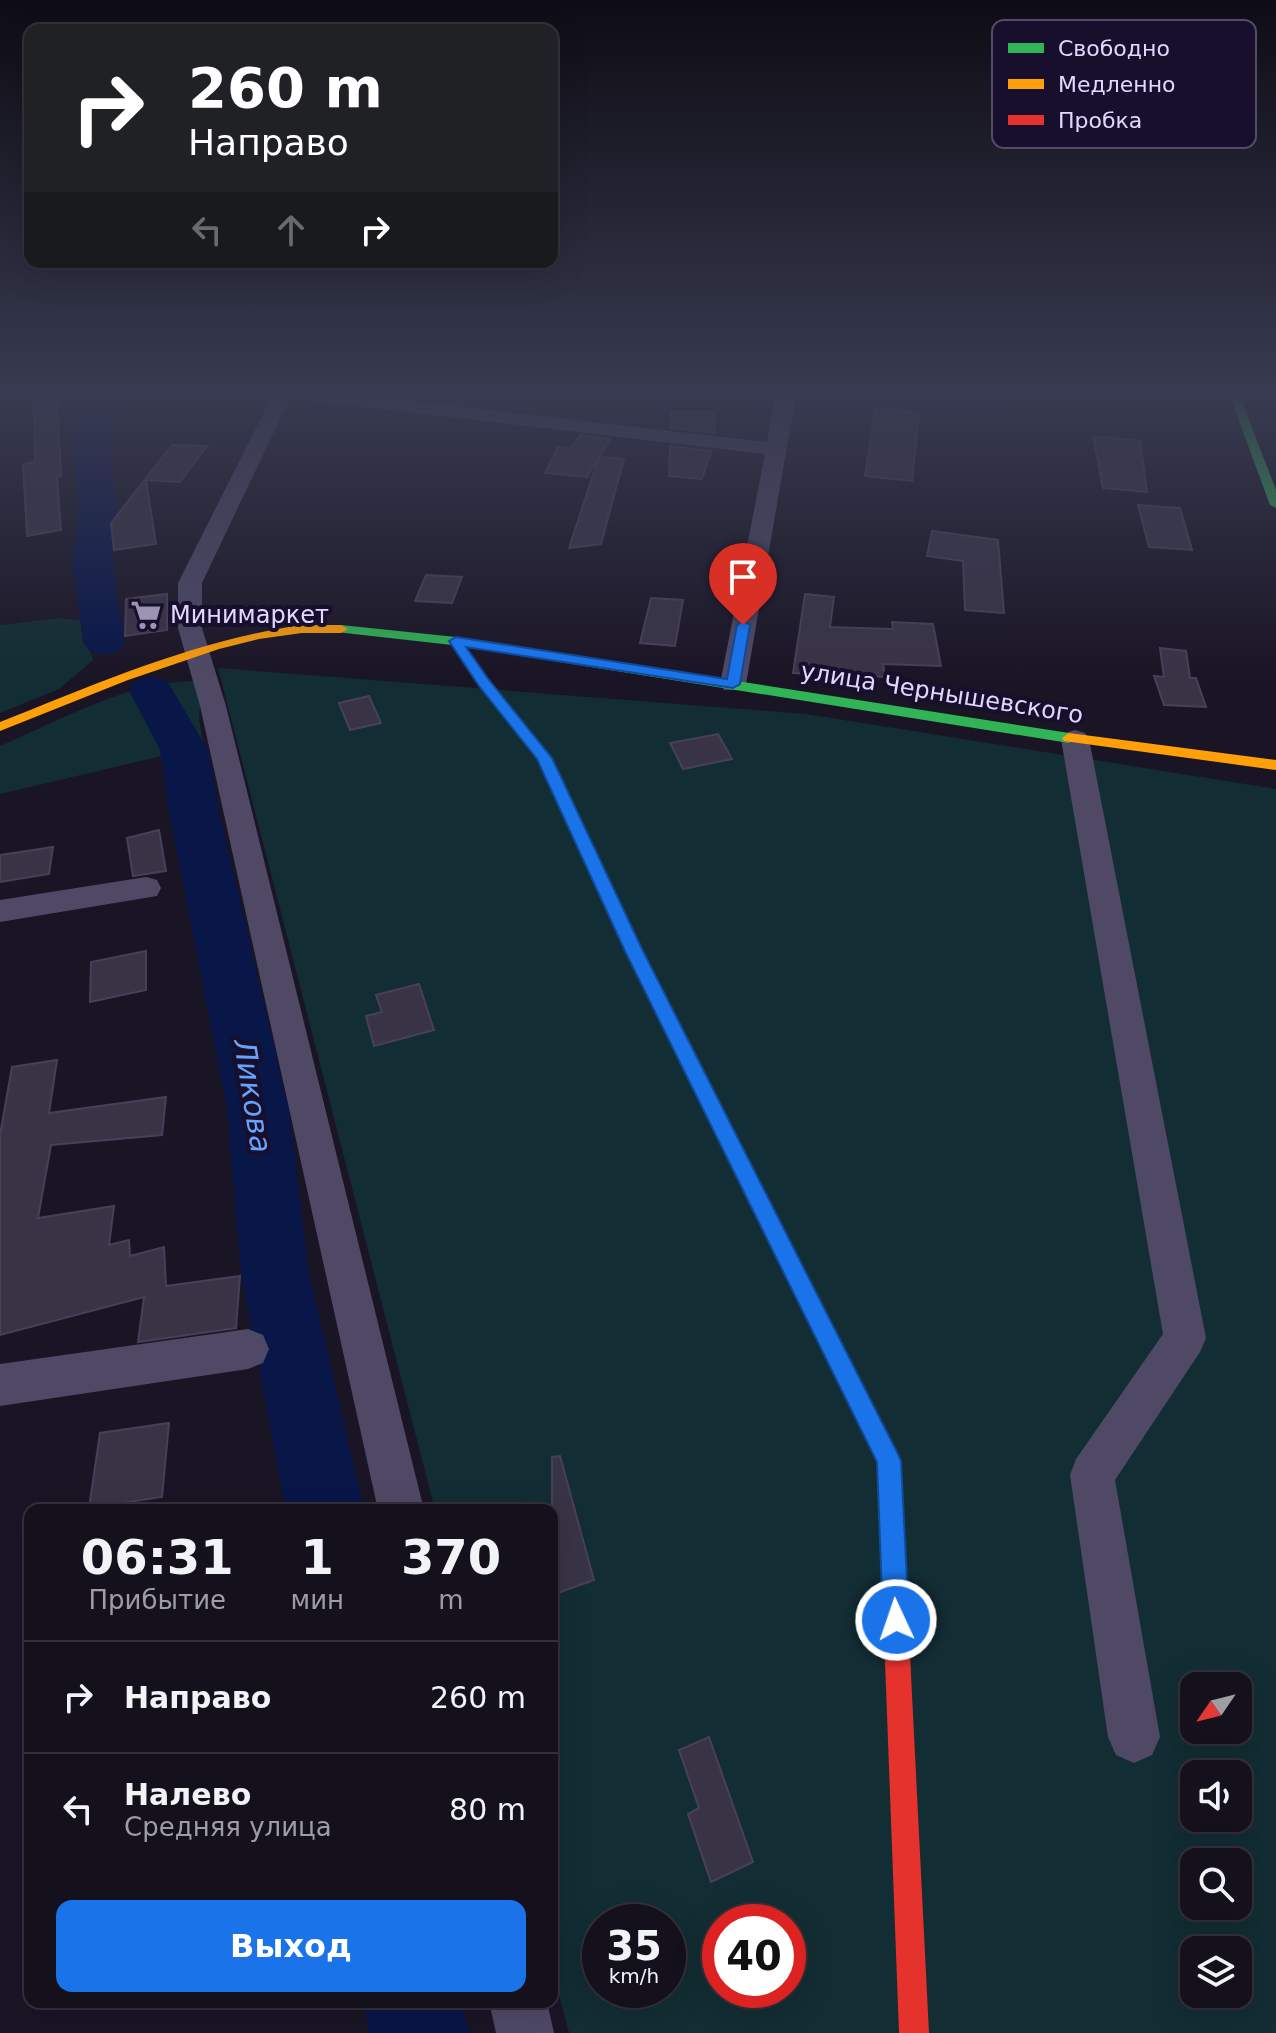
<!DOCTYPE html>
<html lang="ru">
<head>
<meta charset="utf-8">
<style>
  :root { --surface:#14101c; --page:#211e29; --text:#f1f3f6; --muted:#9d9da3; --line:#33303b; --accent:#1a73e8 }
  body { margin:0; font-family:"DejaVu Sans",sans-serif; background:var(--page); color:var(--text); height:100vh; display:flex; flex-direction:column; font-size:30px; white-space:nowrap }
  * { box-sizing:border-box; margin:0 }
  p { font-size:26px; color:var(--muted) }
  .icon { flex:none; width:44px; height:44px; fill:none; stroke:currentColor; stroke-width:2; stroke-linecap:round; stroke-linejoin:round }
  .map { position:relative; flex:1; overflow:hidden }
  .drawer { position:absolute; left:24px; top:1504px; width:534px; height:504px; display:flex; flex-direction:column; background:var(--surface); border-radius:16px; box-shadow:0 8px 32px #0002,0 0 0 2px var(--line) }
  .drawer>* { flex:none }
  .guide { position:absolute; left:24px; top:24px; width:534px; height:244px; border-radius:16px; box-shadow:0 8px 32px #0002,0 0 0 2px var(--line); background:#202124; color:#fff; overflow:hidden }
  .needle { width:52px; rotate:235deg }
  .tools { position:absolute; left:1180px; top:1672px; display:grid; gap:16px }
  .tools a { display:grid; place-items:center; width:72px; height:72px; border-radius:16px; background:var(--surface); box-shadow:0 8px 32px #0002,0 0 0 2px var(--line); font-size:40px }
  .speed { position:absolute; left:582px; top:1904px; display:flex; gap:16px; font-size:40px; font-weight:700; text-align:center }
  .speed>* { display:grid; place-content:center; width:104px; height:104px; border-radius:50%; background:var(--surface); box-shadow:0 8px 32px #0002,0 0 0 2px var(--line); line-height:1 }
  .speed small { font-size:20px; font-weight:400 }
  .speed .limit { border:12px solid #d22; background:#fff; color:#111 }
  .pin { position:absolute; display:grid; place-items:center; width:68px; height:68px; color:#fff; margin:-82px -34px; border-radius:50% 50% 50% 0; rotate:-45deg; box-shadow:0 0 8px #0007 }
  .pin .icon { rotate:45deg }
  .me { position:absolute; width:88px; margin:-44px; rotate:357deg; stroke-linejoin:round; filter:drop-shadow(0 0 6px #0008) }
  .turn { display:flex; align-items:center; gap:28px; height:168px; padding:0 32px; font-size:36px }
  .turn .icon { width:104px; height:104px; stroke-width:2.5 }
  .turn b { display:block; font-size:56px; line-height:68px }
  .lanes { display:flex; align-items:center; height:76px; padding:0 32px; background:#0003; justify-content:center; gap:40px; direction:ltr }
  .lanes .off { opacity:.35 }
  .eta { display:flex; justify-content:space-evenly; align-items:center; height:136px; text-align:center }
  .eta b { font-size:48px; font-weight:700; line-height:56px }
  .primary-button { display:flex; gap:16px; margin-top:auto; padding:16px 32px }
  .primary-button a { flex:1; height:92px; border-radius:16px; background:var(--accent); color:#fff; font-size:32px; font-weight:700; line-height:92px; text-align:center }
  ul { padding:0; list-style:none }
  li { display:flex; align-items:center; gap:24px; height:112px; padding:0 32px; border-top:2px solid var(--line) }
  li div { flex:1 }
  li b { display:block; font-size:30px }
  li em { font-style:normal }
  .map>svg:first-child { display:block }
  .green { fill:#122d33; fill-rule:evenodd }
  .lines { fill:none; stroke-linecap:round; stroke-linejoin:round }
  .river { fill:#081648; fill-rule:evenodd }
  .building { fill:#393346; stroke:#474058; stroke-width:2 }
  .street { fill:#4f4966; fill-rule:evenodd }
  .fast { fill:#30b455; fill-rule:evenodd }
  .slow { fill:#ff9f0a; fill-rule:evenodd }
  .jam { fill:#e5322d; fill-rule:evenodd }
  .route { fill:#1a73e8; stroke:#114b97; stroke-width:2 }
  .labels { text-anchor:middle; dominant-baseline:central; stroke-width:8; stroke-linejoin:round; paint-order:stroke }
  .far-poi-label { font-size:24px; fill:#e2d8ff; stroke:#170f2b; text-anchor:start }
  .far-street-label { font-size:24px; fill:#e2d8ff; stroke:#170f2b }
  .water-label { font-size:30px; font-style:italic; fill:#66a2ff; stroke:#170f2b }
  .key { fill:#170f2b; stroke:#544b6b; stroke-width:2 }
  .key-label { font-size:22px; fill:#e2d8ff }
</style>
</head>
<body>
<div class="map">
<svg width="1276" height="2033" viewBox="0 0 1276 2033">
  <rect width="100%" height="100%" fill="#1a1525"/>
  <g class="green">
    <path d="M61 618 83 621 95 631 88 646 93 660 59 689 0 713V625Z"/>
    <path d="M218 668 806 714 1276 789V2033H569L552 1967V1510H435ZM1194 1686H1238V1730H1194ZM1194 1774H1238V1818H1194ZM1194 1862H1238V1906H1194ZM600 1922H668V1990H600ZM720 1922H788V1990H720ZM1194 1950H1238V1994H1194Z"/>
    <path d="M198 681 201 698 199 719 217 812C215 827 207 836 193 841L186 835 174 768 166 755 0 794V746C61 720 129 680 198 681Z"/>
  </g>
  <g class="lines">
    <g class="river">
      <path d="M79 394H111L114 407 109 449 117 510 112 560 125 642 119 651 104 655 89 651 83 642 72 560 79 510 75 449 80 407Z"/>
      <path d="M151 677 167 681 208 750 219 811 289 1110 309 1273 364 1510H286L241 1273 227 1110 169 811 160 750 129 690 135 681Z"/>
      <path d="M364 2002H462L469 2033H369Z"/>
    </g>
  </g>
  <g class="building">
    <path d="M57 397 61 476 57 477 61 530 27 536 23 465 35 461 34 398Z"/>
    <path d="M875 409 919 413 912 481 865 476Z"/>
    <path d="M671 412H714L715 433 670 428Z"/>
    <path d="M580 435 610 439 587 477 545 473 558 447 571 449Z"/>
    <path d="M1093 436 1140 441 1147 492 1103 488Z"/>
    <path d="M172 445 207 446 180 482 146 480 156 544 114 550 111 523Z"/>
    <path d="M670 446 711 451 702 479 669 476Z"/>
    <path d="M599 457 624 459 601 544 569 548Z"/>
    <path d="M1138 505 1180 508 1192 550 1149 547Z"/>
    <path d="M932 531 998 540 1004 613 965 610 963 561 927 556Z"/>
    <path d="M426 575 462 577 452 603 415 601Z"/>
    <path d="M167 594V630L125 636 126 599Z"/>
    <path d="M805 594 834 597 830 627 893 629 892 622 933 624 941 666 883 664 885 677 793 673Z"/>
    <path d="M651 598 683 600 675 646 640 643Z"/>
    <path d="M1160 648 1186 651 1190 678H1196L1206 707 1164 705 1154 676 1164 677Z"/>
    <path d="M369 696 381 723 350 730 339 703Z"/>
    <path d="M718 734 732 759 683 769 670 743Z"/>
    <path d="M159 830 166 871 133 876 127 838Z"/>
    <path d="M53 847 49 874 0 882V855Z"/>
    <path d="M146 951V990L90 1002 91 962Z"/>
    <path d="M419 984 434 1030 374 1046 366 1016 382 1012 376 995Z"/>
    <path d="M57 1060 49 1113 166 1097 162 1135 51 1145 38 1218 114 1206 109 1245 129 1240 130 1256 164 1247 166 1286 240 1276 236 1328 138 1342 144 1297 0 1335V1135L12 1067Z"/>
    <path d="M169 1423 162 1497 89 1508 100 1433Z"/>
    <path d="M560 1456 594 1580 552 1595V1457Z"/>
    <path d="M709 1737 753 1862 711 1882 688 1814 699 1808 679 1750Z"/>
  </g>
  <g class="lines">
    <g class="street">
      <path d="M273 394H350L767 442 776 394H796L746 684 742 690H724L720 684 765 454 290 398 202 583V628L226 706 424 1510H378L200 706 178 628V583Z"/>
      <path d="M1075 730 1085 733 1089 739 1206 1338 1200 1352 1115 1480 1160 1737 1152 1755 1134 1763 1116 1755 1108 1737 1070 1475 1076 1459 1163 1334 1061 739 1065 733Z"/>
      <path d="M146 877 157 880 161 888 157 896 0 922V900Z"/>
      <path d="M248 1329 263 1335 269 1349 263 1363 248 1369 0 1406V1364Z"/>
      <path d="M489 2002H547L554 2033H496Z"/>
    </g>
    <g class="fast">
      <path d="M1229 394H1239L1276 490V508L1270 505Z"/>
      <path d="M341 625 456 637 1069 733 1076 738 1069 743 466 647 489 680 551 758 643 951 897 1453 901 1461 905 1555 902 1564 893 1567 884 1564 881 1555 877 1462 625 951 537 759 479 686 452 645 336 632V626Z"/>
    </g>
    <g class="slow">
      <path d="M302 625H341L348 629 341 633H302L259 639 219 649 128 680 0 731V722C99 683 195 640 302 625Z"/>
      <path d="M1069 733 1276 760V770L1064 741 1062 738Z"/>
    </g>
    <path class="jam" d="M893 1543 902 1546 905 1555 929 2033H899L881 1555 884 1546Z"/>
  </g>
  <linearGradient id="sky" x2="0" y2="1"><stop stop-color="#0e0c14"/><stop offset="0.58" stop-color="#383b51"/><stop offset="1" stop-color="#383b51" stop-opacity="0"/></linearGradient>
  <rect width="1276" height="679" fill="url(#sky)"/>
  <path class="route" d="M743 621 750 625 740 684 733 688 466 647 489 680 552 758 643 951 897 1452 901 1461 909 1620 905 1629 896 1633 887 1629 883 1620 877 1462 625 951 537 759 479 686 449 641 456 637 727 679 737 625Z"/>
  <defs>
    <g id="supermarket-bare" transform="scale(2.4)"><path d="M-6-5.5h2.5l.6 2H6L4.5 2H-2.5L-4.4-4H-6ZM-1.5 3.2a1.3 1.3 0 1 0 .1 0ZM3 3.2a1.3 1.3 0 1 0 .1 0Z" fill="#9c94b3" stroke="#170f2b" stroke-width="2.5" paint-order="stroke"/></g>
  </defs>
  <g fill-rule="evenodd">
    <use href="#supermarket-bare" x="146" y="615"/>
  </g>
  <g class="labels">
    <g class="far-poi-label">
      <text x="170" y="615">Минимаркет</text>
    </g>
    <g class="far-street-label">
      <text transform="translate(942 693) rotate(9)">улица Чернышевского</text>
    </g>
    <g class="water-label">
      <text transform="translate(253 1096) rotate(81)">Ликова</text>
    </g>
  </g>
  <rect x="992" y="20" width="264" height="128" rx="12" class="key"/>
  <rect x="1008" y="43" width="36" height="10" fill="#30b455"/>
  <rect x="1008" y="79" width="36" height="10" fill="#ff9f0a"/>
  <rect x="1008" y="115" width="36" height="10" fill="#e5322d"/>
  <g class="key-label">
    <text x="1058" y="56">Свободно</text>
    <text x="1058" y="92">Медленно</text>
    <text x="1058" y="128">Пробка</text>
  </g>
</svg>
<div class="tools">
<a><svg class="needle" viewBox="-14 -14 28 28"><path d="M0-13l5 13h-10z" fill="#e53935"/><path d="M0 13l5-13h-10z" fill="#9d9da3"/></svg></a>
<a><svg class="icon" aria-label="sound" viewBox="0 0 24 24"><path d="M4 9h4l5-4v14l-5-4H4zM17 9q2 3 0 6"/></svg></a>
<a><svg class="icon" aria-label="search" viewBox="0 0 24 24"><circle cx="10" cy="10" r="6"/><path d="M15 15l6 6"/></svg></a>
<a><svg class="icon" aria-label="layers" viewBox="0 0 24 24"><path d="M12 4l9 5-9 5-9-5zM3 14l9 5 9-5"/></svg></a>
</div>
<div class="speed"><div>35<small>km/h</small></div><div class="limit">40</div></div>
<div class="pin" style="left:743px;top:625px;background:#d93025"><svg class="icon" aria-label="arrive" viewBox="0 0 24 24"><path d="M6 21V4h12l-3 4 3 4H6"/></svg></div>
<svg class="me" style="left:896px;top:1620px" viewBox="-20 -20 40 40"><circle r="17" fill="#1a73e8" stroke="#fff" stroke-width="3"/><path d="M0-11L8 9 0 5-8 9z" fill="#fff"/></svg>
<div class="guide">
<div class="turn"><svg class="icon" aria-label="right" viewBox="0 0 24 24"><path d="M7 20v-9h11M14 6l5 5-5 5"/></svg><div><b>260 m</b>Направо</div></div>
<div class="lanes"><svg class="icon off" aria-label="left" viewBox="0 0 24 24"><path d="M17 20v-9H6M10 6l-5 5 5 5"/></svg><svg class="icon off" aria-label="ahead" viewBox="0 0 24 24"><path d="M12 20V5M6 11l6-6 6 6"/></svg><svg class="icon" aria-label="right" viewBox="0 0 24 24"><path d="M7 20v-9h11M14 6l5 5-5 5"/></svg></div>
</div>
<section class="drawer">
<div class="eta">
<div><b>06:31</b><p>Прибытие</p></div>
<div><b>1</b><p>мин</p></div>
<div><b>370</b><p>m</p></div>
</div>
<ul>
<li><svg class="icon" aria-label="right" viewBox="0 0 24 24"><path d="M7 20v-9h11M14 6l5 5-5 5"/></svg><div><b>Направо</b></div><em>260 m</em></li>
<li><svg class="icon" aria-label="left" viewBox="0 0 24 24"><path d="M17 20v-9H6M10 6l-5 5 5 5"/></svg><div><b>Налево</b><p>Средняя улица</p></div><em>80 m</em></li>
</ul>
<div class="primary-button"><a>Выход</a></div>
</section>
</div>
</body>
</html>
